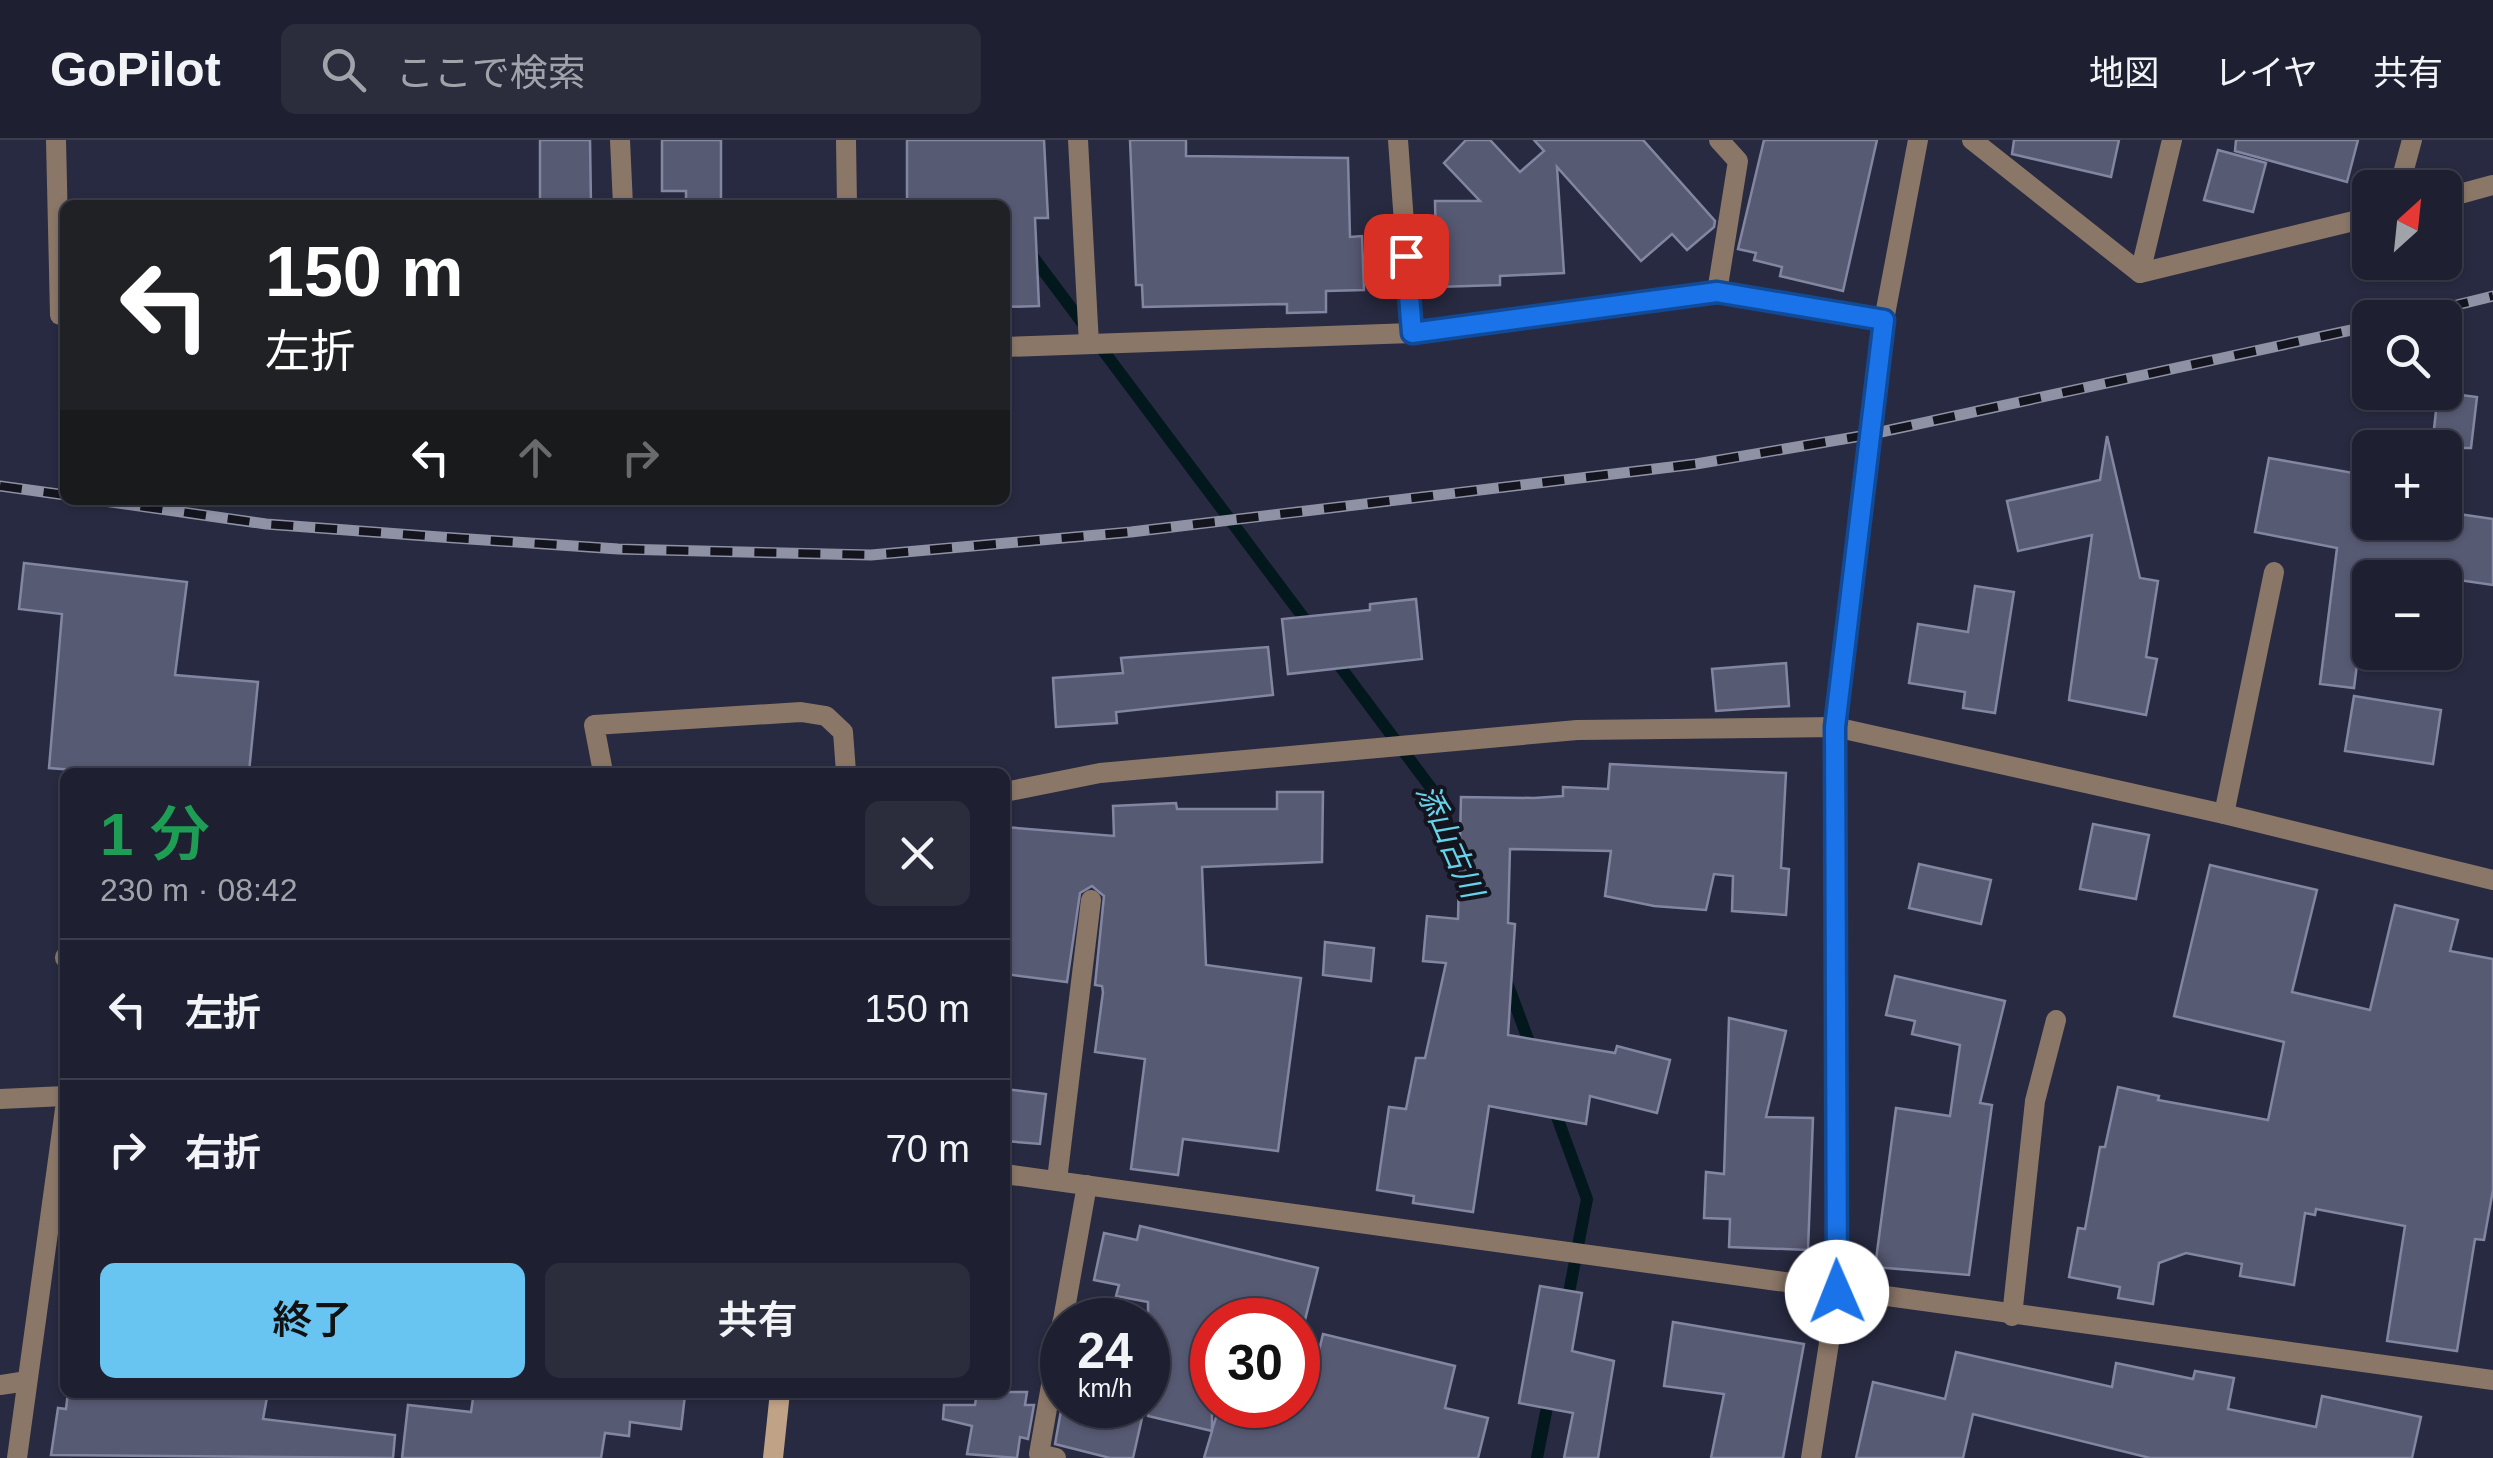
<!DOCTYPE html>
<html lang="ja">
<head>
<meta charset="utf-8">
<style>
  :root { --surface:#1e2031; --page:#2b2d3d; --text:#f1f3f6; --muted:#a1a3ab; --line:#3c3e4d; --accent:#68c4f0 }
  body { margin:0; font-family:Helvetica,"Noto Sans JP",sans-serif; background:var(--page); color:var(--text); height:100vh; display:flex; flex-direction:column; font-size:38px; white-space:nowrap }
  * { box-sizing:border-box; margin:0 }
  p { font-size:32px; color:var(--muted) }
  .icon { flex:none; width:55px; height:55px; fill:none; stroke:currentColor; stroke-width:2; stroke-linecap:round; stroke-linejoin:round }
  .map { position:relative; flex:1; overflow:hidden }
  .sheet { position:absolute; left:60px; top:628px; width:950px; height:630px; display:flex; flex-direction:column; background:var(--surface); border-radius:15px; box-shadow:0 2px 8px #0004,0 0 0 2px var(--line) }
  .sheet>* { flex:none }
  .hud { position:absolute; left:60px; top:60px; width:950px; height:305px; border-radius:15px; box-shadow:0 2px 8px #0004,0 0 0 2px var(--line); background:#202124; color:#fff; overflow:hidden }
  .needle { width:65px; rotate:27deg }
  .buttons { position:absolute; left:2352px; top:30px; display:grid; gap:20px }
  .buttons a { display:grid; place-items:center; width:110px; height:110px; border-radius:15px; background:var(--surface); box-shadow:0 2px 8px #0004,0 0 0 2px var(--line); font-size:50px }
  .speed { position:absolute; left:1040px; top:1158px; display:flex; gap:20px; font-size:50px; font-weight:700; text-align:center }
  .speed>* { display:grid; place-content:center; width:130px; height:130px; border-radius:50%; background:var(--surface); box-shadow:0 2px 8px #0004,0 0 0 2px var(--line); line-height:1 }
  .speed small { font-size:25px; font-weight:400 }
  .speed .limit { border:15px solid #d22; background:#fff; color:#111 }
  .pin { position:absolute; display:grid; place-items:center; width:85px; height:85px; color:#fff; margin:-42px; border-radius:20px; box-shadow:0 5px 15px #0006 }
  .me { position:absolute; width:110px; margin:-55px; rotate:359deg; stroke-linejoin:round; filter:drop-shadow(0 0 8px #0008) }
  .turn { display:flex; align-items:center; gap:35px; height:210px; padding:0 40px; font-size:45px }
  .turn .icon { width:130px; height:130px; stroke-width:2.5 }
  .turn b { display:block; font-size:70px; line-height:85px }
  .lanes { display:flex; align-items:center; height:95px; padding:0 40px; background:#0003; justify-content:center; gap:50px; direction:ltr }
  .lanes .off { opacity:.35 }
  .round { display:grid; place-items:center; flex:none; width:105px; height:105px; border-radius:15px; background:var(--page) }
  .summary { display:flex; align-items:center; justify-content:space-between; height:170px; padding:0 40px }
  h1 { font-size:60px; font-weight:600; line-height:75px; color:#1e9e55 }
  .cta { display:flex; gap:20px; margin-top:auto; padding:20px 40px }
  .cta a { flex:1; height:115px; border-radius:15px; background:var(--accent); color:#111; font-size:40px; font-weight:600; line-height:115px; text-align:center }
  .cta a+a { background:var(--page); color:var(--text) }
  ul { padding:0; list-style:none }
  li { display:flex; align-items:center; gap:30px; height:140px; padding:0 40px; border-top:2px solid var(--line) }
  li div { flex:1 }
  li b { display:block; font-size:38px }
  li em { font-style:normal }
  header { display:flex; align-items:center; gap:60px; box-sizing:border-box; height:140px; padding:0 50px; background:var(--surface); border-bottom:2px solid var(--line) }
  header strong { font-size:48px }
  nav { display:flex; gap:55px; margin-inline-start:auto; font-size:35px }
  .search { width:700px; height:90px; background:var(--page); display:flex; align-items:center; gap:25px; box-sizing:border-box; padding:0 35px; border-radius:15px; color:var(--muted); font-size:38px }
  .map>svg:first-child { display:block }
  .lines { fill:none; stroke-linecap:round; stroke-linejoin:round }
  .stream { stroke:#03181d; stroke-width:12 }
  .building { fill:#575a73; stroke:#8286a1; stroke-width:2.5 }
  .service { stroke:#8b7767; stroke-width:20 }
  .minor { stroke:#8b7767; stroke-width:20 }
  .tertiary { stroke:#8b7767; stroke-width:20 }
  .secondary { stroke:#c0a287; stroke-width:20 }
  .rail-casing { stroke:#8f92a4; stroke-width:11 }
  .rail { stroke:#13141e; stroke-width:8; stroke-dasharray:22; stroke-linecap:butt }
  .route-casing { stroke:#114b97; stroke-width:25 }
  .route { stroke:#1a73e8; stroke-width:18 }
  .labels { text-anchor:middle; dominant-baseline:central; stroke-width:8; stroke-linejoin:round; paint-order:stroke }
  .water-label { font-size:30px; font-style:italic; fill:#65d4ea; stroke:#13141e }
</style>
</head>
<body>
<header>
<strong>GoPilot</strong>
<div class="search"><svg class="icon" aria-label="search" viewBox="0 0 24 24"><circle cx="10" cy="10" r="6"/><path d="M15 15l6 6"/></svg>ここで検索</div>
<nav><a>地図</a><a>レイヤ</a><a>共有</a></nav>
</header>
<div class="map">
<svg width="2493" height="1318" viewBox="0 0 2493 1318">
  <rect width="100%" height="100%" fill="#282a41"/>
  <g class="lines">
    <g class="stream">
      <path d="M1027 109 1312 489"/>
      <path d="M1333 517 1437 656 1465 732"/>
      <path d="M1506 840 1532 910"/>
      <path d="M1553 966 1587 1059 1567 1163"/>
      <path d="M1537 1318 1550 1252"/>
    </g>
  </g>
  <g class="building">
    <path d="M540 0H590L591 65H540Z"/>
    <path d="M662 0H721V63L686 64V51H662Z"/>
    <path d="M907 0H1044L1048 78H1035L1039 166 1005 167V65H907Z"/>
    <path d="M1130 0H1186V16L1348 18 1350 97 1362 96 1364 150 1326 151V172L1287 173V164L1143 167 1142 145H1136Z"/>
    <path d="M1466 0H1490L1520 32 1544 11 1534 0H1643L1715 81 1714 87 1687 110 1672 94 1641 121 1557 27 1564 133 1500 136V145L1437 147 1435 61H1480L1444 23Z"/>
    <path d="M1764 0H1877L1843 151 1780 136 1782 127 1754 120 1756 113 1738 109Z"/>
    <path d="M2014 0H2119L2111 37 2012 14Z"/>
    <path d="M2236 0H2358L2347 42 2235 11Z"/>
    <path d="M2218 10 2266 23 2253 72 2204 60Z"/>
    <path d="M2438 252 2477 257 2471 308H2432Z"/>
    <path d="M2107 296 2140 438 2158 441 2146 517 2157 519 2146 575 2069 560 2092 395 2018 411 2007 361 2100 340Z"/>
    <path d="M2269 318 2370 336V382H2445V372L2493 379V445L2445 438H2368L2354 548 2320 544 2337 408 2255 392Z"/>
    <path d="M24 423 187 442 175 535 258 542 249 632H100L49 628 62 474 19 469Z"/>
    <path d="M1975 446 2014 452 1995 573 1963 568 1965 552 1909 543 1918 484 1968 492Z"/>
    <path d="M1416 459 1422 519 1288 534 1282 479 1370 470V464Z"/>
    <path d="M1268 507 1273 555 1116 572 1117 583 1056 587 1053 538 1123 533 1121 518Z"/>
    <path d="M1786 523 1789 566 1716 571 1712 529Z"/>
    <path d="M2354 556 2441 570 2433 624 2345 611Z"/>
    <path d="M1610 624 1786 633 1781 728 1789 729 1786 775 1732 771 1733 736 1714 734 1706 770 1654 766 1605 756 1611 711 1510 709 1508 783 1515 784 1508 895 1615 913 1617 906 1670 920 1657 973 1590 956 1586 984 1489 966 1473 1072 1413 1063 1414 1056 1377 1050 1389 967 1406 969 1416 918H1425L1446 823 1423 821 1427 776 1458 779 1461 657 1534 658 1563 656V647L1608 649Z"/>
    <path d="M1277 652H1323L1322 722 1202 727 1206 825 1301 838 1278 1011 1183 999 1178 1035 1131 1029 1145 919 1095 912 1103 852 1102 846 1095 845 1104 756 1092 746 1080 753 1067 842 1005 834V687L1114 696 1113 666 1176 663 1177 669H1277Z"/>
    <path d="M2093 684 2149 695 2136 759 2080 749Z"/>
    <path d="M1919 724 1991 740 1981 784 1909 768Z"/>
    <path d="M2210 725 2317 750 2292 852 2370 870 2395 765 2458 780 2450 811 2493 819V1050L2484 1100 2475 1099 2457 1211 2387 1201 2405 1086 2316 1069 2315 1075 2305 1073 2294 1145 2240 1136 2242 1124 2186 1113 2159 1123 2153 1164 2118 1158 2120 1147 2069 1137 2078 1088 2085 1089 2100 1007H2105L2118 947 2159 956 2158 960 2268 980 2284 902 2174 876Z"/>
    <path d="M1325 802 1374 808 1371 841 1323 835Z"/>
    <path d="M1895 836 2005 861 1980 963 1992 965 1969 1135 1875 1127 1896 968 1950 976 1960 905 1912 894 1915 881 1886 875Z"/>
    <path d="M1729 878 1786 891 1766 977 1813 978 1808 1110 1729 1107 1730 1079 1704 1078 1706 1032 1724 1034Z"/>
    <path d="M1005 949 1046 954 1040 1004 1005 1001Z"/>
    <path d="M1140 1086 1318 1128 1303 1188 1298 1186V1180H1212V1290L1220 1265H1306L1323 1194 1455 1226 1445 1268 1488 1278 1478 1318H1204L1212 1291 1148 1276V1162L1116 1156 1119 1145 1094 1140 1104 1093 1137 1100Z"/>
    <path d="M1540 1146 1582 1153 1572 1211 1614 1221 1598 1318H1564L1573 1273 1519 1263Z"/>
    <path d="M1673 1182 1804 1204 1783 1318H1711L1724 1254 1664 1246Z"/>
    <path d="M1956 1212 2112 1247 2116 1223 2193 1239 2195 1231 2234 1238 2228 1269 2316 1287 2322 1256 2421 1277 2412 1318H2150L1973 1274 1963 1318H1856L1873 1242 1945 1259Z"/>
    <path d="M68 1252H268L263 1279 395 1295 393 1318 51 1315 58 1268 66 1269Z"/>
    <path d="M474 1252H664L685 1255 681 1289 630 1282 629 1296 605 1293 601 1318H402L408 1265 471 1272Z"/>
    <path d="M977 1252H1027L1025 1265H1034L1028 1299 1020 1297 1017 1318 967 1314 972 1286 943 1279 944 1265H975Z"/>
    <path d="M1062 1265H1085L1142 1278 1133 1318H1110L1055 1304Z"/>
  </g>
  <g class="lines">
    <g class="service">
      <path d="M1717 152 1738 21 1719 0"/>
      <path d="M603 632 594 585 801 572 826 576 843 592 846 632"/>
      <path d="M2224 674 2274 432"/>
      <path d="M1057 1040 1091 760"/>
      <path d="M2012 1176 2035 961 2056 880"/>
      <path d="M1063 1180 1087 1045"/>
      <path d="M0 1245 27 1241"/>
      <path d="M1056 1318 1039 1314 1062 1183"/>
    </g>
    <g class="minor">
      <path d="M56 0 60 175"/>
      <path d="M620 0 623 65"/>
      <path d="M846 0 847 65"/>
      <path d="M1078 0 1089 204"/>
      <path d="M1398 0 1412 193"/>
      <path d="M1972 0 2140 133 2370 77"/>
      <path d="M2399 48 2412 0"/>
      <path d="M2445 58 2493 45"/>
      <path d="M2140 133 2172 0"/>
      <path d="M1005 207 1412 193 1717 152 1884 180 1835 587 1837 1152 1811 1318"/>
      <path d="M1005 652 1100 633 1577 590 1835 587 2224 674 2493 740"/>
      <path d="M65 817V818"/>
      <path d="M1005 1034 2493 1240"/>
      <path d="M17 1318 65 969"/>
    </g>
    <g class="tertiary">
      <path d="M1884 180 1918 0"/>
      <path d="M0 959 65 956"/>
    </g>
    <path class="secondary" d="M773 1318 780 1252"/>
    <g class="rail-casing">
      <g id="rail">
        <path d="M2404 178 2493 156"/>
        <path d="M0 346 65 355"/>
        <path d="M97 360 266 384 440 397 618 409 871 415 1131 392 1696 324 1867 295 2370 186"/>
      </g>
    </g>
    <use href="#rail" class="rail"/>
  </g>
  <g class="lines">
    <g class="route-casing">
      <path id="route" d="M1406 116 1412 193 1717 152 1884 180 1835 587 1837 1152"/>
    </g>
    <use href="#route" class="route"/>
  </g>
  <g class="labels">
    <g class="water-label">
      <text transform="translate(1450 701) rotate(66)">添山古川</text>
    </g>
  </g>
</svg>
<div class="buttons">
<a><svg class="needle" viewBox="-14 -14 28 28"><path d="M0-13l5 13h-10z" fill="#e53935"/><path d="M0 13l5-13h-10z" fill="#a1a3ab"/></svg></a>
<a><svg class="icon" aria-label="search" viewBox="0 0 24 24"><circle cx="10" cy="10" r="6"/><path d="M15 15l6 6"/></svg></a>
<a>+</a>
<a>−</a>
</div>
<div class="speed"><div>24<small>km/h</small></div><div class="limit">30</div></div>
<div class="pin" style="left:1406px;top:116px;background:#d93025"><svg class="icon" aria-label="arrive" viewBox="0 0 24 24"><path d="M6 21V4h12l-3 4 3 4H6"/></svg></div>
<svg class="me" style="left:1837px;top:1152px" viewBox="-20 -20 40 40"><circle r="19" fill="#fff"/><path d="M0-13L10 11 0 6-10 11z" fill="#1a73e8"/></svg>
<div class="hud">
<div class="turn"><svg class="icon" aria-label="left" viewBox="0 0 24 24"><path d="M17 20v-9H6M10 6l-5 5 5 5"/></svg><div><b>150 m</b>左折</div></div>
<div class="lanes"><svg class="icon" aria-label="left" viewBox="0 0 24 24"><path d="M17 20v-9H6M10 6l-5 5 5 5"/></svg><svg class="icon off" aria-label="ahead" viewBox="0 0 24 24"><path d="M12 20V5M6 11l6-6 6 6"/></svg><svg class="icon off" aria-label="right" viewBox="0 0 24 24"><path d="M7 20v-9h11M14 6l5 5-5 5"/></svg></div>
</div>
<section class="sheet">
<div class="summary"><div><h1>1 分</h1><p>230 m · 08:42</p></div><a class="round"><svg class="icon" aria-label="close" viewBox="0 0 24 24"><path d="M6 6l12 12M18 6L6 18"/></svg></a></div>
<ul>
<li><svg class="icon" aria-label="left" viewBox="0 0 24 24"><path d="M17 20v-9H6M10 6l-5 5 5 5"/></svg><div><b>左折</b></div><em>150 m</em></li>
<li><svg class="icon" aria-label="right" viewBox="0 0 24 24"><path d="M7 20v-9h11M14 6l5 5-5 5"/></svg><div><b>右折</b></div><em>70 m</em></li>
</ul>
<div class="cta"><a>終了</a><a>共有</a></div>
</section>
</div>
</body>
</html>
